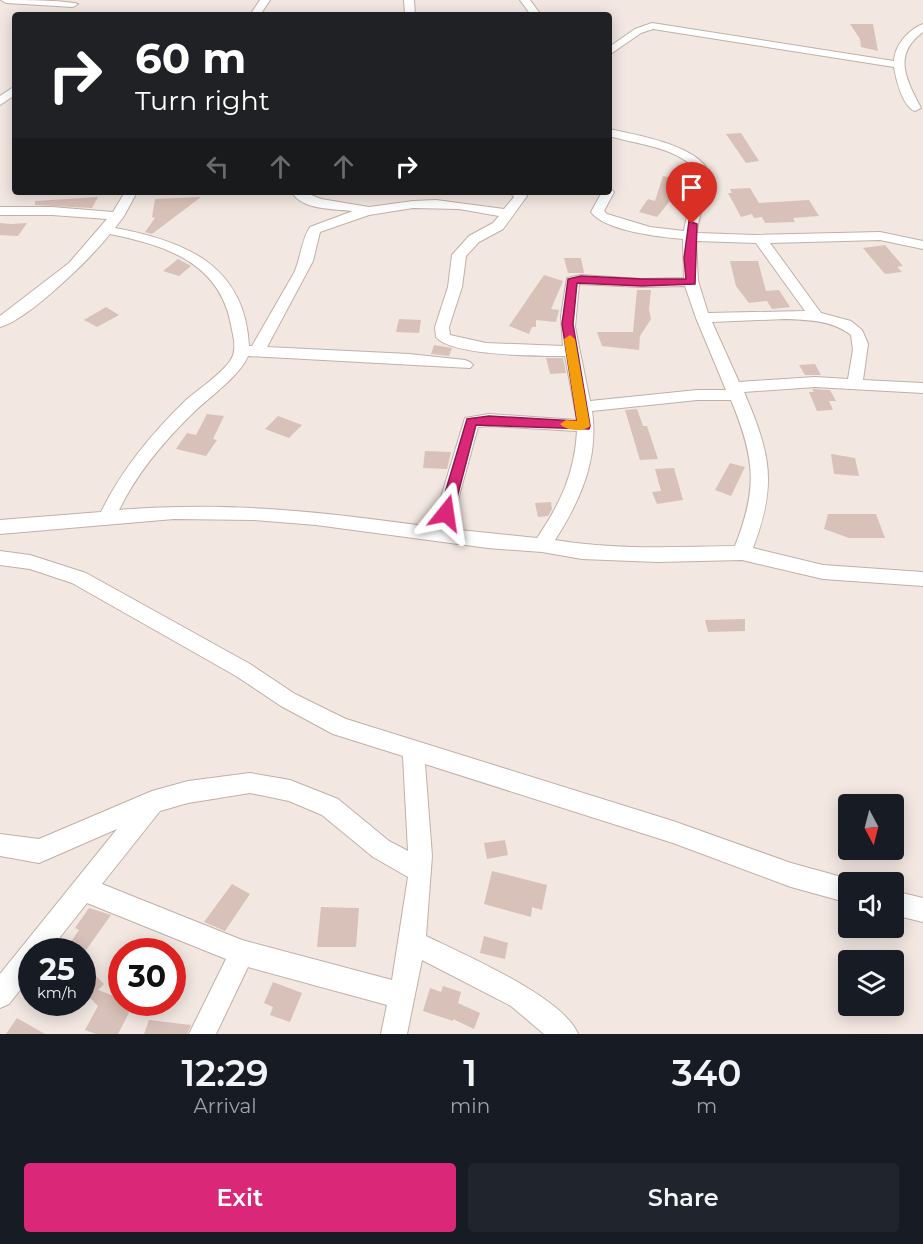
<!DOCTYPE html>
<html lang="en">
<head>
<meta charset="utf-8">
<style>
  :root { --surface:#171b24; --page:#20242c; --text:#f1f3f6; --muted:#9ea1a6; --accent:#db2777 }
  body { margin:0; font-family:Montserrat,sans-serif; background:var(--page); color:var(--text); height:100vh; display:flex; flex-direction:column; font-size:22px; white-space:nowrap }
  * { box-sizing:border-box; margin:0 }
  p { font-size:20px; color:var(--muted) }
  .icon { flex:none; width:33px; height:33px; fill:none; stroke:currentColor; stroke-width:2; stroke-linecap:round; stroke-linejoin:round }
  .map { position:relative; height:1034px; overflow:hidden }
  .panel { display:flex; flex-direction:column; background:var(--surface); flex:1 }
  .panel>* { flex:none }
  .top-card { position:absolute; left:12px; top:12px; width:600px; height:183px; border-radius:6px; box-shadow:0 3px 15px #0003; background:#202124; color:#fff; overflow:hidden }
  .needle { width:39px; rotate:173deg }
  .fabs { position:absolute; left:838px; top:794px; display:grid; gap:12px }
  .fabs a { display:grid; place-items:center; width:66px; height:66px; border-radius:6px; background:var(--surface); box-shadow:0 3px 15px #0003; font-size:30px }
  .speed { position:absolute; left:18px; top:938px; display:flex; gap:12px; font-size:30px; font-weight:700; text-align:center }
  .speed>* { display:grid; place-content:center; width:78px; height:78px; border-radius:50%; background:var(--surface); box-shadow:0 3px 15px #0003; line-height:1 }
  .speed small { font-size:15px; font-weight:400 }
  .speed .limit { border:9px solid #d22; background:#fff; color:#111 }
  .pin { position:absolute; display:grid; place-items:center; width:51px; height:51px; color:#fff; margin:-62px -26px; border-radius:50% 50% 50% 0; rotate:-45deg; box-shadow:0 0 6px #0007 }
  .pin .icon { rotate:45deg }
  .me { position:absolute; width:66px; margin:-33px; rotate:15deg; stroke-linejoin:round; filter:drop-shadow(0 0 4px #0008) }
  .turn { display:flex; align-items:center; gap:21px; height:126px; padding:0 24px; font-size:27px }
  .turn .icon { width:78px; height:78px; stroke-width:2.5 }
  .turn b { display:block; font-size:42px; line-height:51px }
  .lanes { display:flex; align-items:center; height:57px; padding:0 24px; background:#0003; justify-content:center; gap:30px; direction:ltr }
  .lanes .off { opacity:.35 }
  .eta { display:flex; justify-content:space-evenly; align-items:center; height:102px; text-align:center }
  .eta b { font-size:36px; font-weight:600; line-height:42px }
  .primary-button { display:flex; gap:12px; margin-top:auto; padding:12px 24px }
  .primary-button a { flex:1; height:69px; border-radius:6px; background:var(--accent); color:#fff; font-size:24px; font-weight:600; line-height:69px; text-align:center }
  .primary-button a+a { background:var(--page); color:var(--text) }
  .map>svg:first-child { display:block }
  .building { fill:#d8c1b8 }
  .lines { fill:none; stroke-linecap:round; stroke-linejoin:round }
  .minor-casing { stroke:#c1b0a6; stroke-width:2 }
  .minor { fill:#fff; fill-rule:evenodd }
  .route { fill:#db2777; stroke:#8e194d; stroke-width:1.5 }
  .slow { fill:#f59e0b }
</style>
</head>
<body>
<div class="map">
<svg width="923" height="1034" viewBox="0 0 923 1034">
  <rect width="100%" height="100%" fill="#f2e7e1"/>
  <g class="building">
    <path d="M850 24H873L878 51 861 47 860 39Z"/>
    <path d="M741 133 759 161 746 163 726 134Z"/>
    <path d="M663 176 686 181 657 217 639 212 648 199 655 201Z"/>
    <path d="M750 188 759 203 809 200 819 216 793 218 795 222 765 223 762 217 754 218 752 214 741 217 728 193H732L730 189Z"/>
    <path d="M98 197 92 208 35 205V201Z"/>
    <path d="M201 197 152 234 145 232 155 218 152 217 155 199Z"/>
    <path d="M0 223 11 224 27 223 18 236 0 235Z"/>
    <path d="M885 245 903 266 897 267 902 272 885 274 863 248Z"/>
    <path d="M564 258H581L584 273H568Z"/>
    <path d="M178 259 191 266 179 276 163 271Z"/>
    <path d="M730 261H758L766 291 779 290 790 307 772 309 767 301 749 303 736 286Z"/>
    <path d="M544 275 563 281 551 309 559 310 556 322 536 320V327H532L529 334 509 326Z"/>
    <path d="M637 290H651L649 310 651 319 640 336 639 350 602 346 597 332H633Z"/>
    <path d="M106 307 119 315 97 327 84 320Z"/>
    <path d="M399 319 421 320 419 333 396 332Z"/>
    <path d="M434 345 452 348 449 356 431 354Z"/>
    <path d="M546 358H563L566 373 550 374Z"/>
    <path d="M815 364 821 375H805L799 365Z"/>
    <path d="M812 389 830 390 836 401H829L833 410 817 411 809 392H814Z"/>
    <path d="M637 409 643 426H647L658 459 640 460 625 410Z"/>
    <path d="M207 414 224 416 213 439 217 440 206 456 176 449 187 433 196 435Z"/>
    <path d="M278 416 302 425 289 438 265 429Z"/>
    <path d="M425 451 451 452 447 469 423 468Z"/>
    <path d="M831 454 855 458 859 476 834 474Z"/>
    <path d="M730 463 745 467 731 496 715 490Z"/>
    <path d="M674 468 683 500 657 504 652 492 661 491 655 469Z"/>
    <path d="M551 502 552 509 548 516 538 517 535 503Z"/>
    <path d="M828 514H876L885 538H849L824 529Z"/>
    <path d="M745 619V631L708 632 705 620Z"/>
    <path d="M505 840 508 855 487 859 484 843Z"/>
    <path d="M492 871 547 885 542 910 532 907 531 917 484 904Z"/>
    <path d="M232 884 250 894 225 931 204 922Z"/>
    <path d="M321 907 359 908 356 947H317Z"/>
    <path d="M89 908 111 915 86 950 71 942 79 930 75 928Z"/>
    <path d="M484 936 508 943 505 959 480 953Z"/>
    <path d="M82 962 104 984 98 990 122 999V1002L134 1003 118 1034H96L85 1030 98 1006 82 990Z"/>
    <path d="M273 982 302 993 290 1022 270 1015 273 1007 264 1003Z"/>
    <path d="M443 986 461 992 458 1003 480 1013 474 1029 453 1019V1021L423 1011 430 988 441 992Z"/>
    <path d="M17 1018 45 1034H6Z"/>
    <path d="M149 1020 191 1025 187 1034H144Z"/>
  </g>
  <g class="lines">
    <g class="minor-casing">
      <g id="minor">
        <path d="M1 0C19 0 65 0 78 4L73 7 6 3Z"/>
        <path d="M260 0H270L260 15H250Z"/>
        <path d="M404 0H414L415 15H405Z"/>
        <path d="M520 0H530L541 15H531Z"/>
        <path d="M652 23 894 61C895 45 908 30 923 24V32C892 55 906 79 921 108L915 111C903 107 896 80 894 67L653 29 641 33 609 55V47L635 29Z"/>
        <path d="M15 86V95L0 105V96Z"/>
        <path d="M609 129C632 134 710 147 709 178 708 196 698 214 697 233L755 235 880 232 923 241V249L880 240 770 243 821 313 851 321 862 330 868 344 863 380 923 383V393L815 387 744 392C771 455 777 484 753 548L823 565 923 572V586L823 579 742 560 657 562 582 559 542 552 488 548 316 525 253 520 174 519 0 534V520L101 512C122 469 152 433 186 400 200 388 219 376 230 361 237 352 234 339 232 330 222 263 168 246 110 234 91 258 28 320 0 327V316L69 263 107 219 52 215H0V207H52L113 212 125 192H137L124 216 115 228C185 241 245 265 249 346H252L294 273C301 258 301 241 310 227L353 211C335 209 301 210 292 192H304L321 199 369 207 413 201 436 200 504 209 514 197 510 192H524L527 196 503 229 479 242 466 256 462 287 449 327 450 335 486 343 563 346 561 316 567 278 581 275 641 279 684 278 683 239C660 237 605 231 591 212L602 192H609V188L614 192 604 211 607 214 650 227 684 231C686 212 700 187 695 169 676 147 636 144 609 136ZM413 208 459 209 499 216 493 223 469 236 452 255 448 287 435 327 436 337C451 356 539 356 565 356L577 420 489 414 465 418 432 527C324 512 229 501 119 510 137 473 163 442 193 413 209 397 240 376 248 356L470 368 473 365 470 362 465 360 409 354 267 347 313 261 320 232 369 215ZM696 241 756 243 805 311 708 313 698 281ZM579 284 641 287 685 286 696 318 726 390H697L590 401 575 327ZM785 319C808 320 832 320 851 335L853 350 848 379 815 377 739 382 712 322ZM697 400H731C755 458 758 488 735 546 675 547 614 550 555 540 580 501 599 459 592 411ZM489 426 577 431C575 472 560 505 537 538L450 529 478 427Z"/>
        <path d="M0 551 30 555 86 573 250 664 295 694 346 719 673 821 791 863 849 879 857 882H849V903L791 887 673 843 425 764 432 856 426 936C463 954 563 997 578 1034H544L511 1006 422 960 407 1034H381L387 1005 248 967 216 1034H189L226 959 87 903 49 951H32V975L9 1004 0 1008V974L117 829 39 863 0 856V834L39 839 152 791 188 781 250 773 290 780 338 799 389 841 408 851 403 756 333 734 281 706 236 676 72 583 30 569 0 565ZM250 793 289 801 322 815 373 857 408 877 392 980 242 940 102 884 160 811 188 803Z"/>
        <path d="M894 891 923 898V922L894 915Z"/>
      </g>
    </g>
    <use href="#minor" class="minor"/>
  </g>
  <path class="route" d="M689 221 697 224 695 284 642 286 577 283 573 324 590 426 589 429 476 425 453 513 446 518 441 516 439 513 467 419 489 416 577 421 562 324 568 279 581 276 642 279H686L684 258Z"/>
  <path class="slow" d="M570 335 575 339 590 426C584 432 566 431 560 424L566 420 577 421 564 339Z"/>
</svg>
<div class="fabs">
<a><svg class="needle" viewBox="-14 -14 28 28"><path d="M0-13l5 13h-10z" fill="#e53935"/><path d="M0 13l5-13h-10z" fill="#9ea1a6"/></svg></a>
<a><svg class="icon" aria-label="sound" viewBox="0 0 24 24"><path d="M4 9h4l5-4v14l-5-4H4zM17 9q2 3 0 6"/></svg></a>
<a><svg class="icon" aria-label="layers" viewBox="0 0 24 24"><path d="M12 4l9 5-9 5-9-5zM3 14l9 5 9-5"/></svg></a>
</div>
<div class="speed"><div>25<small>km/h</small></div><div class="limit">30</div></div>
<div class="pin" style="left:692px;top:224px;background:#d93025"><svg class="icon" aria-label="arrive" viewBox="0 0 24 24"><path d="M6 21V4h12l-3 4 3 4H6"/></svg></div>
<svg class="me" style="left:446px;top:513px" viewBox="-20 -20 40 40"><path d="M0-17L14 15 0 8-14 15z" fill="#db2777" stroke="#fff" stroke-width="4"/></svg>
<div class="top-card">
<div class="turn"><svg class="icon" aria-label="right" viewBox="0 0 24 24"><path d="M7 20v-9h11M14 6l5 5-5 5"/></svg><div><b>60 m</b>Turn right</div></div>
<div class="lanes"><svg class="icon off" aria-label="left" viewBox="0 0 24 24"><path d="M17 20v-9H6M10 6l-5 5 5 5"/></svg><svg class="icon off" aria-label="ahead" viewBox="0 0 24 24"><path d="M12 20V5M6 11l6-6 6 6"/></svg><svg class="icon off" aria-label="ahead" viewBox="0 0 24 24"><path d="M12 20V5M6 11l6-6 6 6"/></svg><svg class="icon" aria-label="right" viewBox="0 0 24 24"><path d="M7 20v-9h11M14 6l5 5-5 5"/></svg></div>
</div>
</div>
<section class="panel">
<div class="eta">
<div><b>12:29</b><p>Arrival</p></div>
<div><b>1</b><p>min</p></div>
<div><b>340</b><p>m</p></div>
</div>
<div class="primary-button"><a>Exit</a><a>Share</a></div>
</section>
</body>
</html>
